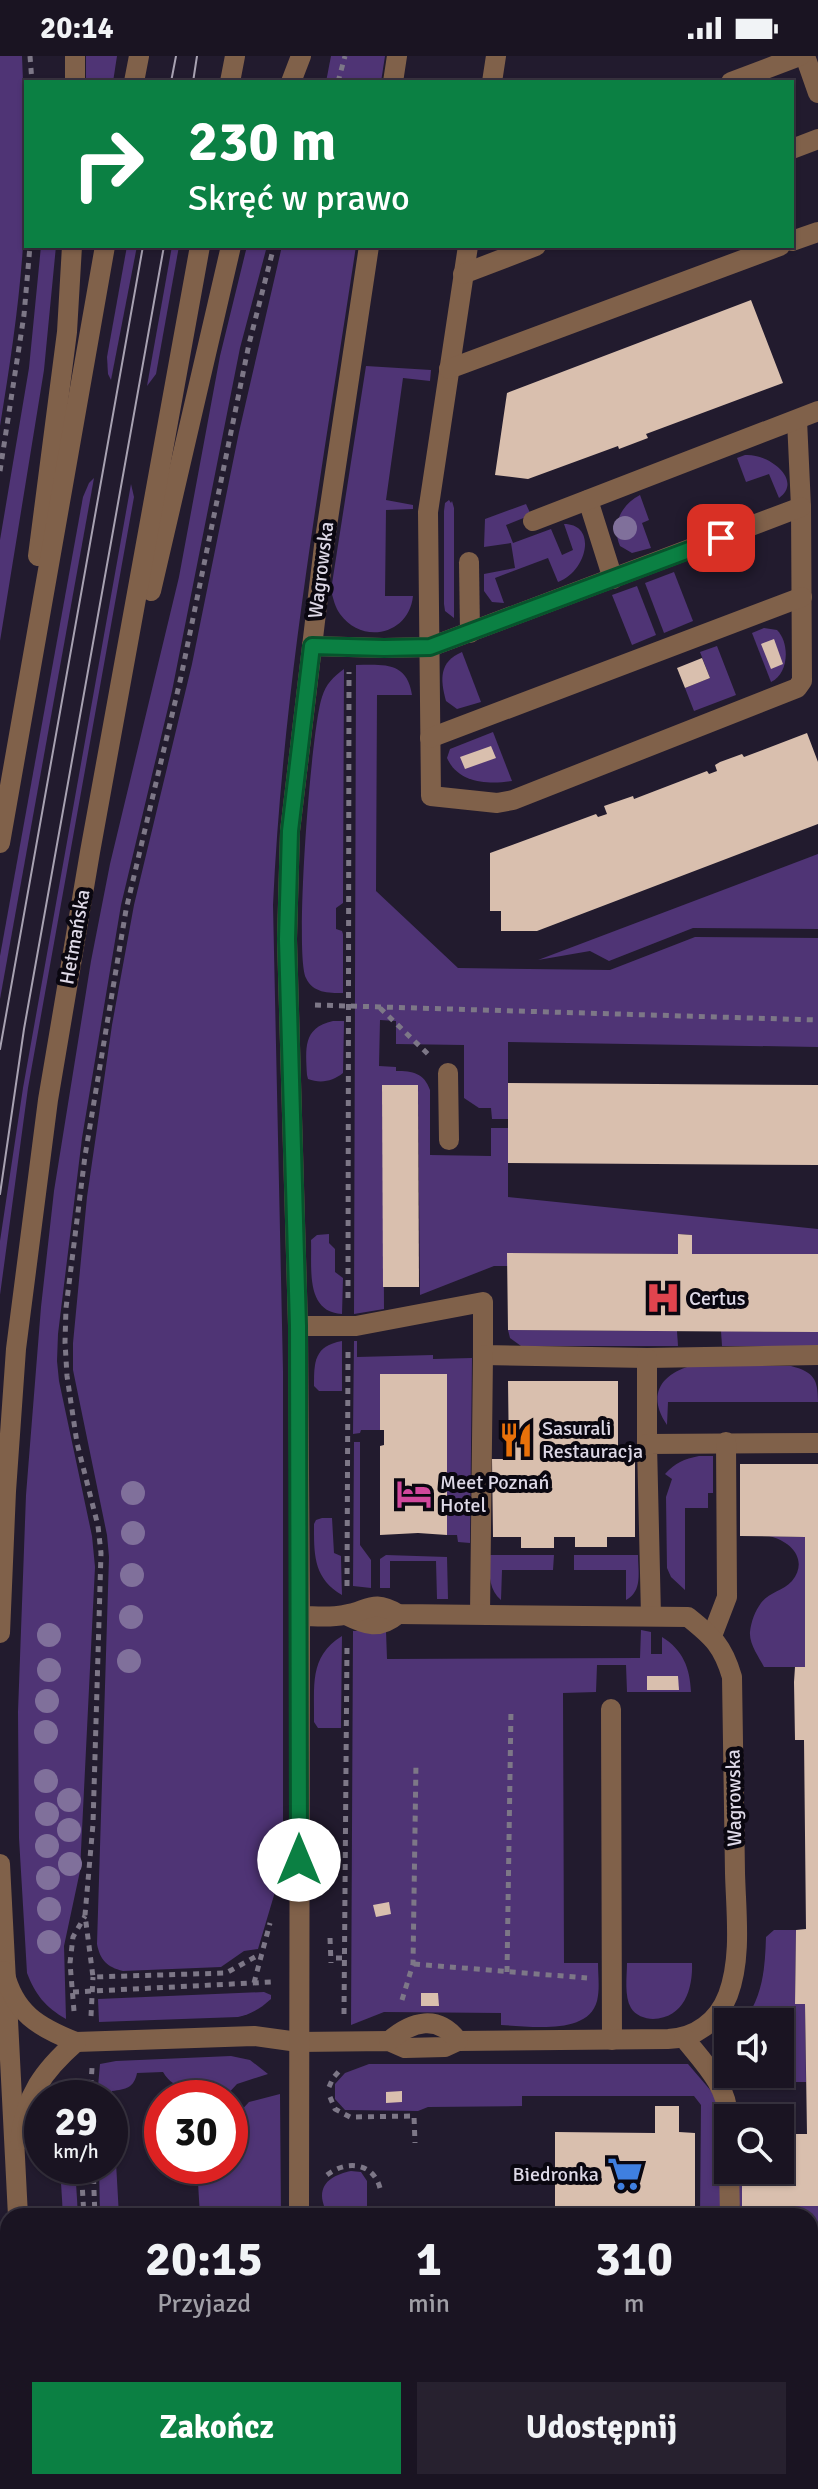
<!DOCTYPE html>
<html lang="pl">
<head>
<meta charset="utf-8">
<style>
  :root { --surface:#1a1422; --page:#27212f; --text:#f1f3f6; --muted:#9f9ea5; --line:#383340; --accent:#0b8043 }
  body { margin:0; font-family:Signika,sans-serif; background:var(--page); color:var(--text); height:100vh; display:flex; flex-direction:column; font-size:30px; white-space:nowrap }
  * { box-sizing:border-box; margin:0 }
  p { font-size:26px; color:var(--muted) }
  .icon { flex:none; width:44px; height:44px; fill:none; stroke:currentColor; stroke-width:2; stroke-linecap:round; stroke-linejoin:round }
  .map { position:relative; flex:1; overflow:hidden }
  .details { position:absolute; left:0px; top:2152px; width:818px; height:282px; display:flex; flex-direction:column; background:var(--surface); border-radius:24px 24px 0 0; box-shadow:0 2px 6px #0004,0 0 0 2px var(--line) }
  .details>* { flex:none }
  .top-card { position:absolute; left:24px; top:24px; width:770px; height:168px; border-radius:0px; box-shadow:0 2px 6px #0004,0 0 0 2px var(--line); background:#0b8043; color:#fff; overflow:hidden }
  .tools { position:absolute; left:714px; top:1952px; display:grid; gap:16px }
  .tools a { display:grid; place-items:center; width:80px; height:80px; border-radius:0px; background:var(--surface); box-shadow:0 2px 6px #0004,0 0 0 2px var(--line); font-size:40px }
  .speed { position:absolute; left:24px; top:2024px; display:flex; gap:16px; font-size:40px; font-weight:700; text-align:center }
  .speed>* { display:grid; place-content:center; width:104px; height:104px; border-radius:50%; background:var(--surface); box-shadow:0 2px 6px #0004,0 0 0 2px var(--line); line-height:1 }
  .speed small { font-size:20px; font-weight:400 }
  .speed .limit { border:12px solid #d22; background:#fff; color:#111 }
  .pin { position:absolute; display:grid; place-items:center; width:68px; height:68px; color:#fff; margin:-34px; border-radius:16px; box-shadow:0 4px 12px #0006 }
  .me { position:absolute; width:88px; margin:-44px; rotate:0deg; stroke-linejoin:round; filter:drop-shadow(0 0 6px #0008) }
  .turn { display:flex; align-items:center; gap:28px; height:168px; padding:0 32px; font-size:36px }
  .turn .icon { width:104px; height:104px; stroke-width:2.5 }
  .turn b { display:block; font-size:56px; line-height:68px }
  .eta { display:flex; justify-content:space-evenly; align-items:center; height:136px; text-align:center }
  .eta b { font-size:48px; font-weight:700; line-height:56px }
  .cta { display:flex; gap:16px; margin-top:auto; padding:16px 32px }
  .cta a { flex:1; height:92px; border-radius:0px; background:var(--accent); color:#fff; font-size:32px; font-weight:700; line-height:92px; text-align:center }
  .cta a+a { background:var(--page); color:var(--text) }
  .status { display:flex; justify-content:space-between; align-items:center; height:56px; padding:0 40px; background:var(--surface); direction:ltr }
  .status svg { height:22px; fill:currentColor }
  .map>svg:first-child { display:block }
  .green { fill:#4f3475 }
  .building { fill:#d9bfae }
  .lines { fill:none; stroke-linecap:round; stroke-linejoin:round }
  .path { stroke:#7d7787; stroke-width:5; stroke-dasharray:6 6; stroke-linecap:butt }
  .minor { stroke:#80614a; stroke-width:20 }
  .tram { stroke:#a8a2b2; stroke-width:2 }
  .tree { fill:#80709b }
  .route-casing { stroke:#07532c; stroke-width:20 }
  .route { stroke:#0b8043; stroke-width:14 }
  .labels { text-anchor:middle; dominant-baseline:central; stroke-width:8; stroke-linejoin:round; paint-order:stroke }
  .street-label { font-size:20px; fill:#ded9e7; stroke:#0a0710 }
  .poi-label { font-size:20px; fill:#ded9e7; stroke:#0a0710; text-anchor:start }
</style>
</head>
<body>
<div class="status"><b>20:14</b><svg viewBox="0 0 49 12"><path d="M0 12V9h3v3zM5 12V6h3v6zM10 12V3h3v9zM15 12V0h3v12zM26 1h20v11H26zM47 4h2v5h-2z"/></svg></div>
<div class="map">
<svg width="818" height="2433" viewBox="0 0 818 2433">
  <rect width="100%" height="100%" fill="#221b2e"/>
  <g class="green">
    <path d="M0 0H22C24 50 26 99 25 149 23 223 12 297 0 370Z"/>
    <path d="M86 0H117L113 26H86Z"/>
    <path d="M331 0H385L381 26H326Z"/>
    <path d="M41 190H56L44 314 0 585V484L29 312Z"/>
    <path d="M127 190H137L111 324 108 318 107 301Z"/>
    <path d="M172 190H179L156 318 147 330Z"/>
    <path d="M247 190H267L240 292 172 635 121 849 82 1082 58 1278 57 1305 59 1325 92 1480 95 1511 80 1815 64 1890 66 1963C45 1951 35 1938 27 1917L19 1782 18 1656 26 1439 41 1251 54 1135 91 905 110 808 179 521 220 300Z"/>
    <path d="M282 190H356C323 409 283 628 273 849L283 1315V1809L258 1893 244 1895 221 1911 123 1915C107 1911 100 1904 97 1888L109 1501 107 1479 73 1314V1287L87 1141 112 969 134 849 192 608 239 376Z"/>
    <path d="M366 310 431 314 430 325 403 322 386 444 413 449V453L386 454 385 540H413C409 579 362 589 340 558 335 551 333 542 331 534Z"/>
    <path d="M745 399C768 397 804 424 779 442L769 418 746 426 737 402Z"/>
    <path d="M94 422 0 943V900L83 441 89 427Z"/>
    <path d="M131 428 134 441 28 1032 0 1239V1185L23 1032Z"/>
    <path d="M640 439 649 464 642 467 651 492 632 497 620 490C611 469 621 449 640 439Z"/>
    <path d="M449 444 451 447 452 445 454 452V562L445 555 444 548V455L445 447Z"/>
    <path d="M526 448 531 459 506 469 513 487 551 473 562 499 573 494 564 468C598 468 587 516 558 526L548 502 495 522 504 547 492 546 484 535V518L515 512 511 487 484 491 485 463Z"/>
    <path d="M674 516 693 565 664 577 645 527Z"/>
    <path d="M637 530 656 579 632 589 612 539Z"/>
    <path d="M764 572 777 574C790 587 789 618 771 626L752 577Z"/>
    <path d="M717 590 736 639 694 655 685 632 710 622 700 596Z"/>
    <path d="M462 596 481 646 457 653 446 645C440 623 439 606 462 596Z"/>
    <path d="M356 609C383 609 407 605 412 639H377L376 835 458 912 610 914 695 881 818 882V991L508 986V1063H492L491 1052H479L464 1042V989L396 988V965L380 964 379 1010 396 1011V1015C413 1015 424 1017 430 1034V1099L491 1100V1072H508V1141L818 1173V1198H692V1179L679 1178 678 1198 508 1197V1210H494L420 1239 418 1029H383L384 1253 354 1258Z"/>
    <path d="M344 613 343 847 336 852V873L342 875 343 878V937C328 937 313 937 306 922 294 898 311 673 322 641 326 628 333 621 344 613Z"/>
    <path d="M493 676 512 725C488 729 458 727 447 702L450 693Z"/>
    <path d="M818 798V873L693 872 609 905 590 895 538 904Z"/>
    <path d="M333 965H344L343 1017C333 1025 321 1028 308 1023L307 1019C306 993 302 972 333 965Z"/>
    <path d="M329 1178V1187L335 1193V1216L343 1222 342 1258C305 1256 312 1212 311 1184L317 1179Z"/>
    <path d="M508 1274 677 1275 678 1290H521L510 1282Z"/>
    <path d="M721 1275 818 1276V1290H722Z"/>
    <path d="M342 1285V1335H319L314 1330C314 1306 314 1290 342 1285Z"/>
    <path d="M354 1285H357V1301L433 1299V1303L472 1302 470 1487 458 1486 457 1479H447V1319H380V1374H361L360 1377 353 1378Z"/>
    <path d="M690 1310H791C814 1316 818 1323 818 1346H668L667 1369C647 1340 660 1319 690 1310Z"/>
    <path d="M354 1386H360V1489L371 1504V1532L353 1530Z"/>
    <path d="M699 1400H713V1437H708V1452H685V1534L671 1521 667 1512 666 1441 672 1423 665 1418C675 1407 684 1403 699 1400Z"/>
    <path d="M322 1462H332L334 1497 341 1500V1503L342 1539C313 1522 314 1498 314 1468L316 1464Z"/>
    <path d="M769 1480 805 1481V1611H764C759 1601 749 1588 750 1576 751 1566 755 1555 761 1547 769 1536 783 1535 792 1525 809 1504 791 1485 769 1480Z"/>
    <path d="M386 1499 447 1501 448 1543H437L436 1505H390V1532H380V1503Z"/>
    <path d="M489 1499H554L553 1514H502L501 1544C488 1533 489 1515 489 1499Z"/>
    <path d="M574 1499H638C638 1516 643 1535 626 1544V1514H574Z"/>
    <path d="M641 1574 651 1576V1598H662V1581C683 1594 690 1612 691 1636H627L626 1609H597L596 1636 563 1637 564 1907H598C598 1919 600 1933 597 1945 588 1980 528 1970 501 1969V1957L384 1956 351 1969 353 1575H386L387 1603 640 1602Z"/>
    <path d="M342 1580 341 1672H318L314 1666C315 1631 308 1601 342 1580Z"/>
    <path d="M774 1874H796L795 1947 805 1948 806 2026H769L758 2018H780V1966H744C763 1939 765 1913 766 1881Z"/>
    <path d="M627 1907H692C693 1933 684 1962 653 1963 645 1963 635 1959 631 1952 624 1940 627 1920 627 1907Z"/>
    <path d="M264 1936 271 1939V1943C261 1952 252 1958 238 1961L99 1966 98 1943Z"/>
    <path d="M231 2000 250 2004 268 2018 237 2028 224 2042H193L192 2029C177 2030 171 2029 163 2016L137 2017C134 2032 126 2033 112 2035L119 2160H100L99 2110H110V2042H97L100 2008 116 2005Z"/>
    <path d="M369 2008H688L712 2036 721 2055V2160H700L701 2049 694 2040H522V2050L428 2051 418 2055 345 2054 335 2043V2028L345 2017Z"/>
    <path d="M280 2038 281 2160H200L197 2110H230V2053L236 2060 249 2046Z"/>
    <path d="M60 2110H75L78 2160H63Z"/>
    <path d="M739 2114H742V2150H818V2189H810V2160L744 2159 739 2148Z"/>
    <path d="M351 2115 361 2116 367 2125V2160H326C326 2153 322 2147 322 2140 322 2124 337 2118 351 2115Z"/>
    <path d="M0 2206 9 2433H0Z"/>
  </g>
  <g class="building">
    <path d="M751 244 783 327 646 378 648 382 619 393 618 390 528 423 495 419 507 337Z"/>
    <path d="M774 583 783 608 771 613 761 588Z"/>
    <path d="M702 602 710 622 685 632 677 612Z"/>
    <path d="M807 677 818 706V768L537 875H501V855H490V797L596 758 598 761 607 758 604 750 633 740 634 743 707 715 709 718 717 715 715 709 720 706 742 698 744 701Z"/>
    <path d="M491 690 496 702 465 713 460 701Z"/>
    <path d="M508 1027 818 1029V1109L508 1107Z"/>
    <path d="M382 1029H418L419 1231H383Z"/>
    <path d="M678 1178 692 1179V1198H818V1276L508 1274 507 1197 678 1198Z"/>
    <path d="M380 1318H447V1479L418 1477 380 1479V1390L384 1389V1374H380Z"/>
    <path d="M508 1325H618V1403H635V1481H607V1491H575V1481H554V1492H521V1481H493L492 1403H509Z"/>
    <path d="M740 1408H818V2150H742V2114H780V2078H807L805 1948H795L796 1874 806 1873 804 1684H795L794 1626 795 1611H805V1481L740 1480Z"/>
    <path d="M647 1620H678L679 1634H647Z"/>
    <path d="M389 1846 391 1858 376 1861 373 1849Z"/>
    <path d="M421 1937H438L439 1950H421Z"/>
    <path d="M402 2035V2046L386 2047V2036Z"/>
    <path d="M655 2050H679V2076L695 2077V2160H555V2076L655 2077Z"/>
  </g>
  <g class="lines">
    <g class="path">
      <path d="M30 0 32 26"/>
      <path d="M338 26 345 0"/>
      <path d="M0 415 24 259 30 190"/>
      <path d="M315 949 818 964"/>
      <path d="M380 952 430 1000"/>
      <path d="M348 1242 349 616"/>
      <path d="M347 1530 348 1296"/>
      <path d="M330 1882 331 1907"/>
      <path d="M255 1901 226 1917 93 1921 85 1859 93 1768 101 1497 98 1470 77 1387 67 1320 65 1286 66 1252 85 1100 126 854 181 621 249 288 274 190"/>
      <path d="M336 1902H345"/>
      <path d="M414 1908 587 1922"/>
      <path d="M507 1916 511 1653"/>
      <path d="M254 1927 270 1867"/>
      <path d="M73 1936 272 1926"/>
      <path d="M402 1944 413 1908 416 1706"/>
      <path d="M74 1955 70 1907 73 1881 85 1860"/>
      <path d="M344 1958 347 1588"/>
      <path d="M91 1960 93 1921"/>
      <path d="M77 2025 78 2042"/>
      <path d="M329 2031 333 2022 341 2013"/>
      <path d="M330 2041 335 2053 350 2061 414 2060 415 2087"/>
      <path d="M90 2042 92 2012"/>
      <path d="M81 2110 84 2160"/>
      <path d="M93 2110 95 2160"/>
      <path d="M327 2119C346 2104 373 2106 380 2132"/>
      <path d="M99 2426 100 2433"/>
      <path d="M109 2426 110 2433"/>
    </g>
    <g class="minor">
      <path d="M805 0 818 37"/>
      <path d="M75 26V0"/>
      <path d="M134 26 139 0"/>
      <path d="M230 26 235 0"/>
      <path d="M291 26 301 0"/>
      <path d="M393 26 397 0"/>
      <path d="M492 26 496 0"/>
      <path d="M731 26 800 0"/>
      <path d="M792 93 818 83"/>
      <path d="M792 185 818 176"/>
      <path d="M468 190 428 456 431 740 497 747 513 744 797 632 802 625 801 451 797 364"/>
      <path d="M463 218 536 190"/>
      <path d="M449 313 780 190"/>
      <path d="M588 444 613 523"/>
      <path d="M533 465 818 355"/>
      <path d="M38 500 67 276 72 190"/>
      <path d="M469 506 470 577"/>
      <path d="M151 535 231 190"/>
      <path d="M312 590 384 592 430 591 801 451"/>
      <path d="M430 682 802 541"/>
      <path d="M0 787 105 190"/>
      <path d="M448 1017 449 1084"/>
      <path d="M298 1270H356L483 1246V1299L647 1302 818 1299"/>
      <path d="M647 1302V1388"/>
      <path d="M480 1558 483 1299"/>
      <path d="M346 1559C366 1569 379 1574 398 1558"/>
      <path d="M651 1560 647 1388 818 1387"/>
      <path d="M0 1577 6 1435 16 1293 48 1044 90 796 200 190"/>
      <path d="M712 1580 727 1541 726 1386"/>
      <path d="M611 1653 612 1984"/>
      <path d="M0 1808 18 2160"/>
      <path d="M4 1915C14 1957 38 1971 76 1986L254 1980 298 1986 389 1985 405 1992 445 1991 458 1985 668 1983C696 1982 718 1965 728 1939 742 1902 736 1856 735 1817 734 1752 733 1687 732 1621 723 1590 713 1581 688 1561L398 1558C372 1542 368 1556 344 1559 330 1562 314 1560 300 1560"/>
      <path d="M684 1982C703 2006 728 2030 728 2062"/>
      <path d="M389 1985C412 1965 438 1958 458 1985"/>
      <path d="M20 2084C26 2039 43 2015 76 1986"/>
      <path d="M729 2114 730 2160"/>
      <path d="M299 2160 300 1560 298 1270 287 883 290 775 324 490 369 190"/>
      <path d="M810 2226 815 2234V2433"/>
      <path d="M28 2426V2433"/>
      <path d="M47 2426 49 2433"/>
      <path d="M771 2426 772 2433"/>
      <path d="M299 2433V2426"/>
    </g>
    <g class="tram">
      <path d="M171 26 176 0"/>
      <path d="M193 26 197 0"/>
      <path d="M0 993 143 190"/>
      <path d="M0 1138 24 973 164 190"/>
    </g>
  </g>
  <g class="tree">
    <circle cx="625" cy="472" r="12"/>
    <circle cx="133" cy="1437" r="12"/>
    <circle cx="133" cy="1477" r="12"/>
    <circle cx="132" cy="1519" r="12"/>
    <circle cx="131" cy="1561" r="12"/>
    <circle cx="49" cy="1579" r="12"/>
    <circle cx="129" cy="1605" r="12"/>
    <circle cx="49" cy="1614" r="12"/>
    <circle cx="47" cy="1645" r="12"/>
    <circle cx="46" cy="1676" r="12"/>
    <circle cx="46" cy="1725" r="12"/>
    <circle cx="69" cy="1744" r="12"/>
    <circle cx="47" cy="1758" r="12"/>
    <circle cx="69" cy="1774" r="12"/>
    <circle cx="47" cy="1790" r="12"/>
    <circle cx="70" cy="1808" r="12"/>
    <circle cx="48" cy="1822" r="12"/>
    <circle cx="49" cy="1853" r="12"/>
    <circle cx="49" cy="1886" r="12"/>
  </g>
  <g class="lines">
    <g class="route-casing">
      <path id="route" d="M299 1804 298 1270 287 883 290 775 312 590 384 592 430 591 721 482"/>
    </g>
    <use href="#route" class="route"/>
  </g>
  <defs>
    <g id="hospital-bare" transform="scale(2.76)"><path d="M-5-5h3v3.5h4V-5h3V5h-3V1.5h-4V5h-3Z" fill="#e0444e" stroke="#0a0710" stroke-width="2.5" paint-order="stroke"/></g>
    <g id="restaurant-bare" transform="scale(2.76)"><path d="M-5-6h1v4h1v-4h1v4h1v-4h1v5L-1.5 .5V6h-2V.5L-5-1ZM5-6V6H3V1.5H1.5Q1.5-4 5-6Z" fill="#e8710a" stroke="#0a0710" stroke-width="2.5" paint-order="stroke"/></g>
    <g id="hotel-bare" transform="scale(2.76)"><path d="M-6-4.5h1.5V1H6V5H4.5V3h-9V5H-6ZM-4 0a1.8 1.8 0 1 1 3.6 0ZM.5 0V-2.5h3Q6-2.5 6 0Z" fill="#d1479c" stroke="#0a0710" stroke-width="2.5" paint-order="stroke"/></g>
    <g id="supermarket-bare" transform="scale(2.76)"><path d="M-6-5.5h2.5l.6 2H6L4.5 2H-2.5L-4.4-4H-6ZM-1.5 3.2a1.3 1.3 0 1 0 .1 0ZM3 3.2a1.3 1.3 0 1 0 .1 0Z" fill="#3f7fe0" stroke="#0a0710" stroke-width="2.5" paint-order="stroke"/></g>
  </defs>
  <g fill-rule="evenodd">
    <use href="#hospital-bare" x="663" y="1242"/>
    <use href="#restaurant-bare" x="516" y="1384"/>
    <use href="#hotel-bare" x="414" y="1438"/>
    <use href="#supermarket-bare" x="625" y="2118"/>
  </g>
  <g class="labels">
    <g class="street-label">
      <text transform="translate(321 514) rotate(-83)">Wagrowska</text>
      <text transform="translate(75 881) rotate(-80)">Hetmańska</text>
      <text transform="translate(734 1742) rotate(-91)">Wagrowska</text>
    </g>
    <g class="poi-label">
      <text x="689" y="1242">Certus</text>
      <text x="542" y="1372">Sasurali<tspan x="542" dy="23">Restauracja</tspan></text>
      <text x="440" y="1426">Meet Poznań<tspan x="440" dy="23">Hotel</tspan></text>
      <text x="599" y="2118" text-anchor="end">Biedronka</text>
    </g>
  </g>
</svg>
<div class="tools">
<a><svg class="icon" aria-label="sound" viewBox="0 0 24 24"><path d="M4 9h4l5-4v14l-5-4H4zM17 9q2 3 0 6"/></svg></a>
<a><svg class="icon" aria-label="search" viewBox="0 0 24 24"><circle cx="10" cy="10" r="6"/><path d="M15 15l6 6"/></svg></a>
</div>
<div class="speed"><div>29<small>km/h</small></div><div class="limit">30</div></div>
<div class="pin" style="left:721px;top:482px;background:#d93025"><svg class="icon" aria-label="arrive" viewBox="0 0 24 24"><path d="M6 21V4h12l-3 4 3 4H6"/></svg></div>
<svg class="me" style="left:299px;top:1804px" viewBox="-20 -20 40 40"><circle r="19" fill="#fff"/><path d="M0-13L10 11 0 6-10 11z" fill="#0b8043"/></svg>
<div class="top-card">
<div class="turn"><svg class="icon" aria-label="right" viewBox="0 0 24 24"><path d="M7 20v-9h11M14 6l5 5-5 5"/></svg><div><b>230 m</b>Skręć w prawo</div></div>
</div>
<section class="details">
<div class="eta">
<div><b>20:15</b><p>Przyjazd</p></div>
<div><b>1</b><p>min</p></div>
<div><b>310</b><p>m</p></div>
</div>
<div class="cta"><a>Zakończ</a><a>Udostępnij</a></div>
</section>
</div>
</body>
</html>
